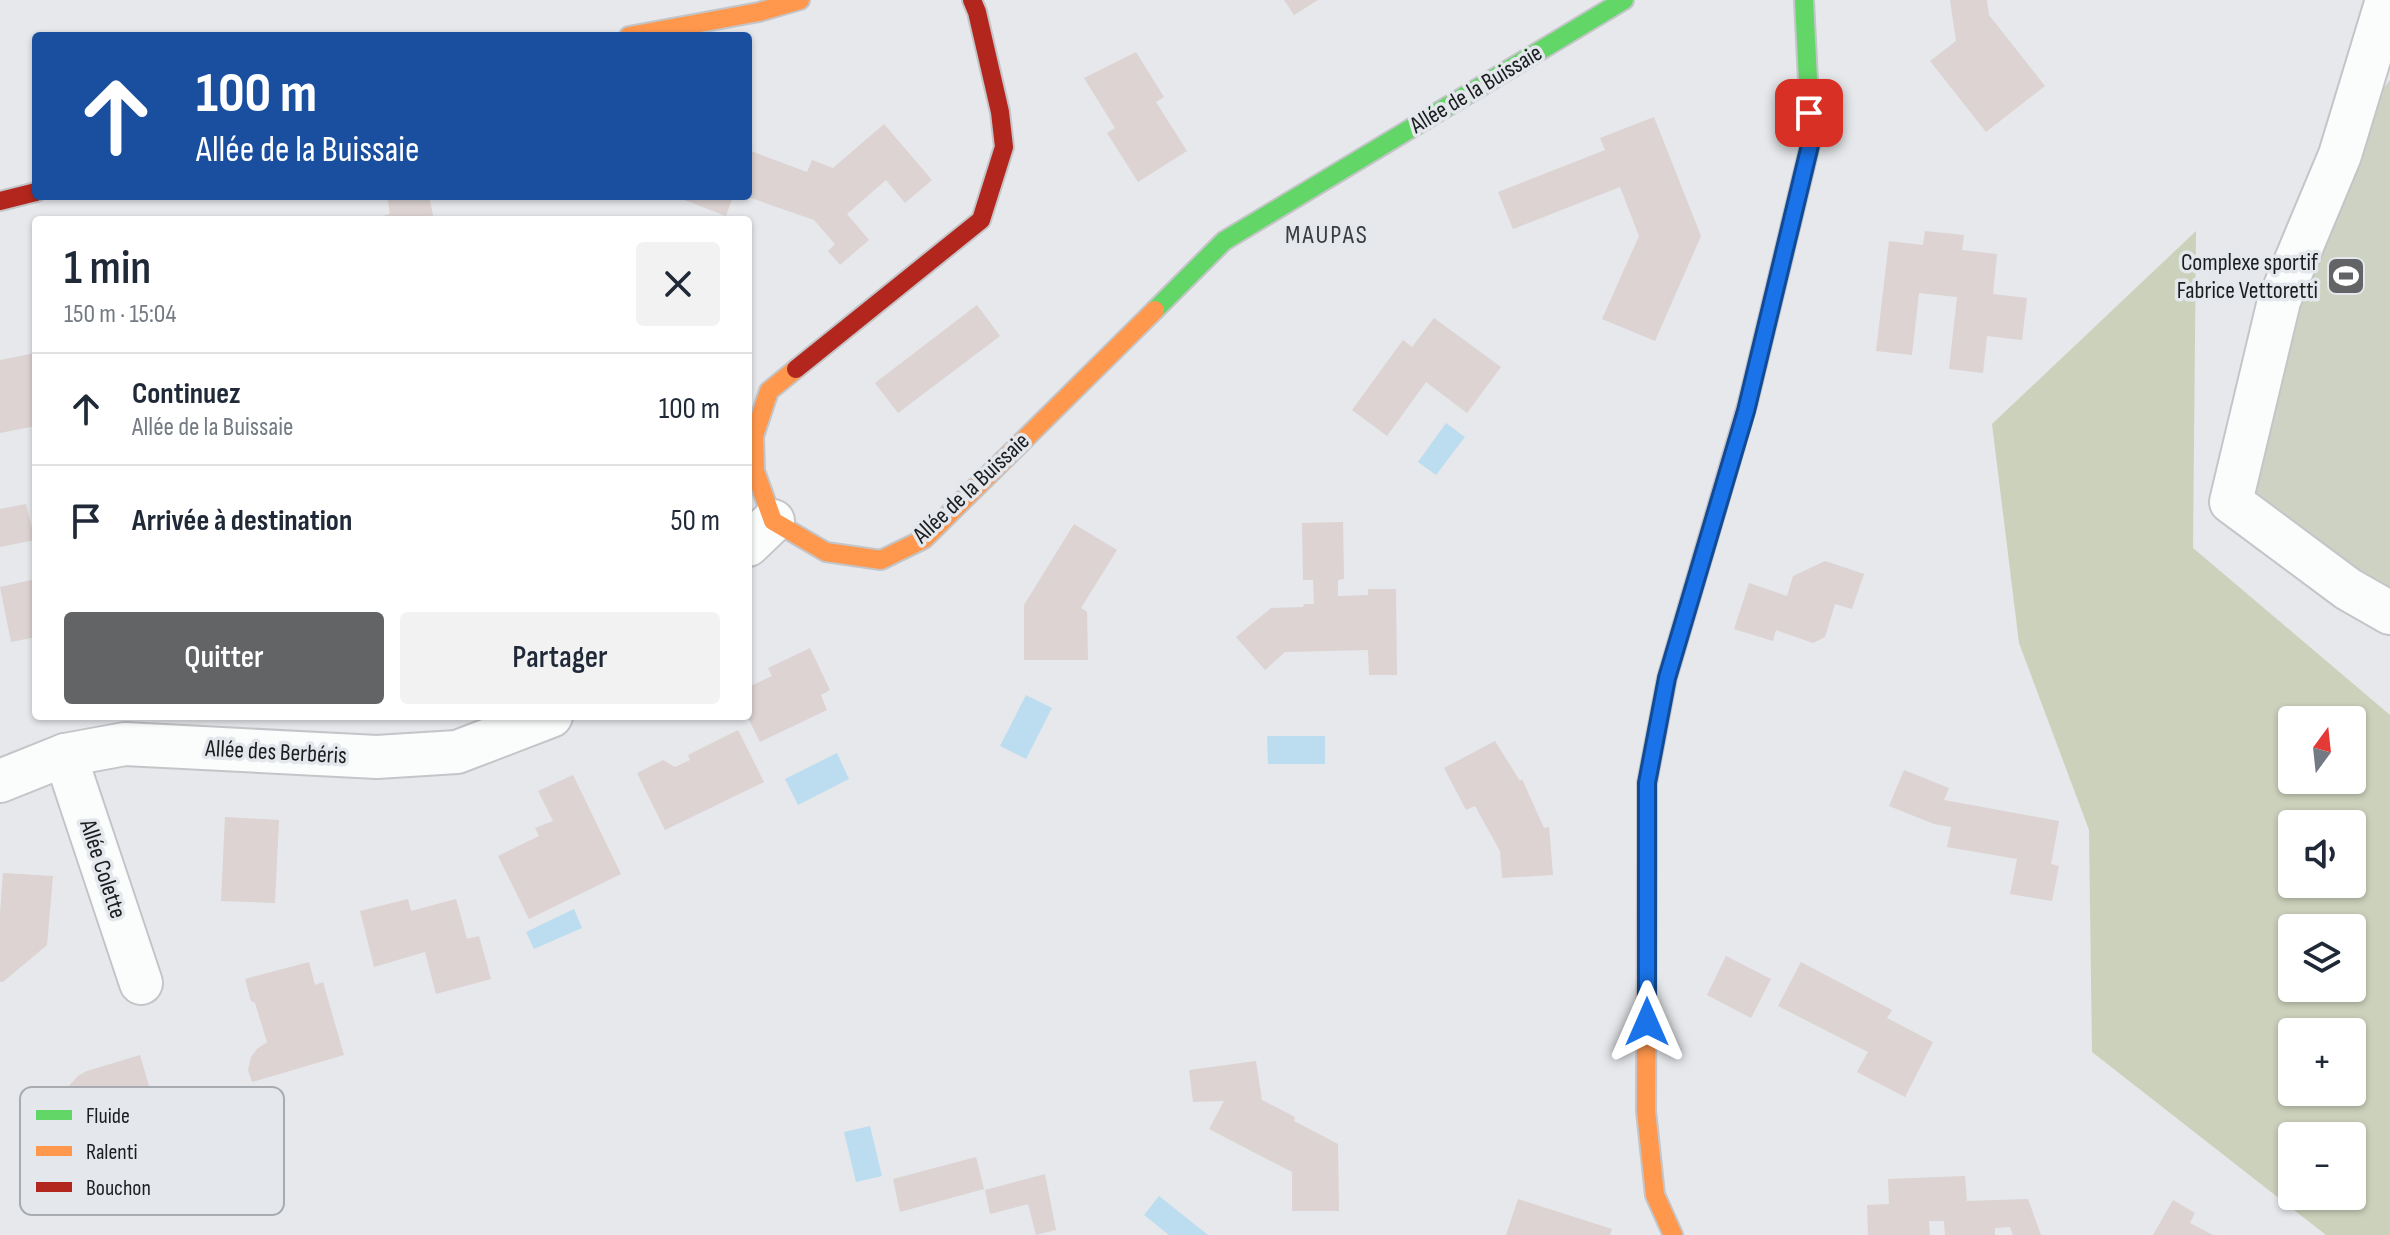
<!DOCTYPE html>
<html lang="fr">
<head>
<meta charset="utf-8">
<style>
  :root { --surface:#fff; --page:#f2f2f3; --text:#1f2937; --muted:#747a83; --line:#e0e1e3; --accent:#626466 }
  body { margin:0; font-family:"Sofia Sans Condensed",sans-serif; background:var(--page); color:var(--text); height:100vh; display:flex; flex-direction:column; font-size:30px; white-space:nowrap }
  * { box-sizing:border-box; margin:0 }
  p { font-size:26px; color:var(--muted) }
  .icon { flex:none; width:44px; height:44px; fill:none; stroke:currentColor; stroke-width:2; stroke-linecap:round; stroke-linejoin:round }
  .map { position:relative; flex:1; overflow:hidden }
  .drawer { position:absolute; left:32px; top:216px; width:720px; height:504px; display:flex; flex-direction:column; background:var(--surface); border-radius:8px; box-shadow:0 2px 6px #0004 }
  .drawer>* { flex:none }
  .top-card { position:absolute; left:32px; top:32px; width:720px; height:168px; border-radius:8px; box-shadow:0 2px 6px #0004; background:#1a4fa0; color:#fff; overflow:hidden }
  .needle { width:52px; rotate:15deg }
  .controls { position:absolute; left:2278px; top:706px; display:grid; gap:16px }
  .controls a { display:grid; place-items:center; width:88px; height:88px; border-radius:8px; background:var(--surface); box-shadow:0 2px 6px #0004; font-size:40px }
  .pin { position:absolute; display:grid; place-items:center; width:68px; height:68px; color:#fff; margin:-34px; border-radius:16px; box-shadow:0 4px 12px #0006 }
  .me { position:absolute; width:88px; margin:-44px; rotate:0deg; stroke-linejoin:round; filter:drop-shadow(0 0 6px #0008) }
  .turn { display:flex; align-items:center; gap:28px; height:168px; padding:0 32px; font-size:36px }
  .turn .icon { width:104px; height:104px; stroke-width:2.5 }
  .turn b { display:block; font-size:56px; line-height:68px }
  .round { display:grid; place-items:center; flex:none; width:84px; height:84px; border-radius:8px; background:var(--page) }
  .headline { display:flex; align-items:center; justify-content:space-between; height:136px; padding:0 32px }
  h1 { font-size:48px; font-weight:600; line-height:60px }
  .action { display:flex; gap:16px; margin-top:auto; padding:16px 32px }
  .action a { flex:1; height:92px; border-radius:8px; background:var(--accent); color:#fff; font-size:32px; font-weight:600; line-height:92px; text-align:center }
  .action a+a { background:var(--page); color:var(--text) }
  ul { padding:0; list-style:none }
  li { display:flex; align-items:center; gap:24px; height:112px; padding:0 32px; border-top:2px solid var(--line) }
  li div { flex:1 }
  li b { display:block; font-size:30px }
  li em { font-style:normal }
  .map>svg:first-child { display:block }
  .green { fill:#cdd2c2 }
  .forest { fill:#ccd1bb; fill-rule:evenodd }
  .water { fill:#bcddef }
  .building { fill:#dcd3d2 }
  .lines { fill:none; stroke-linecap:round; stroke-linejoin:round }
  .street-casing { stroke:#c4c5c8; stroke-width:46 }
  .fast-casing { stroke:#c4c5c8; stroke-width:22 }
  .slow-casing { stroke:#c4c5c8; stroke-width:22 }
  .jam-casing { stroke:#c4c5c8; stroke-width:22 }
  .street { stroke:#fbfcfc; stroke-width:42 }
  .fast { stroke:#63d668; stroke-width:18 }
  .slow { stroke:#ff974d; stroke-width:18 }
  .jam { stroke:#b3261e; stroke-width:18 }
  .route-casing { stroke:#114b97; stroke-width:20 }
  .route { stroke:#1a73e8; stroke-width:14 }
  .labels { text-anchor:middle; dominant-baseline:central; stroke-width:7; stroke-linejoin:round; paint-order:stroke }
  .street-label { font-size:24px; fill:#1b1d1e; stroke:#e4e8ed }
  .poi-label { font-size:24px; fill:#1b1d1e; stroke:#e4e8ed; text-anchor:end }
  .neighbourhood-label { font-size:26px; letter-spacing:2px; fill:#393d41; stroke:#e4e8ed }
  .key { fill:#e4e8ed; stroke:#a8abaf; stroke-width:2 }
  .key-label { font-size:22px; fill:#1b1d1e }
</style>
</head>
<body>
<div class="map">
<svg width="2390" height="1235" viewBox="0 0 2390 1235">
  <rect width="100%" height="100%" fill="#e6e8eb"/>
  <path class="green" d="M2390 80V608L2254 506 2252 425 2352 128Z"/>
  <path class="forest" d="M2196 231 2193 548 2390 715V1235H2326L2092 1052 2089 830 2019 643 1992 424ZM2292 720H2352V780H2292ZM2292 824H2352V884H2292ZM2292 928H2352V988H2292ZM2292 1032H2352V1092H2292ZM2292 1136H2352V1196H2292Z"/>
  <g class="water">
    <path d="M1446 423 1465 437 1436 475 1418 462Z"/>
    <path d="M1026 695 1052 708 1026 759 1000 746Z"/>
    <path d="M1267 736H1325V764H1268Z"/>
    <path d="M837 753 849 779 798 805 785 779Z"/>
    <path d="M574 909 582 928 534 949 526 932Z"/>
    <path d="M870 1126 882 1176 856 1182 844 1132Z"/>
    <path d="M1159 1196 1208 1235H1169L1144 1215Z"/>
  </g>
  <g class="building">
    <path d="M1284 0H1318L1294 15Z"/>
    <path d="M1950 0H1987L1989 15 2045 86 1986 132 1930 61 1956 41Z"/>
    <path d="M1136 52 1164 97 1156 102 1187 151 1138 182 1107 133 1115 128 1084 78Z"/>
    <path d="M1654 117 1701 236 1655 341 1602 319 1639 236 1620 187 1513 229 1498 192 1605 150 1600 138Z"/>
    <path d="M884 124 932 180 905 203 886 180 847 214 869 240 840 265 828 251 835 244 814 220 748 197V157L751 151 807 172 812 160 833 168Z"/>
    <path d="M387 196H429L434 220H369L390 214Z"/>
    <path d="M674 196H733L726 216Z"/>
    <path d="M1925 231 1964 235 1962 250 1997 254 1993 294 2027 298 2022 340 1987 336 1983 373 1949 369 1957 297 1919 293 1912 355 1876 351 1889 241 1923 245Z"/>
    <path d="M977 305 1000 336 898 413 875 383Z"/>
    <path d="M1434 318 1501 367 1467 413 1426 382 1387 436 1352 410 1403 340 1412 347Z"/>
    <path d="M35 353 36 426 0 433V360Z"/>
    <path d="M26 504 35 540 0 547V509Z"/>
    <path d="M1343 522 1344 579 1338 580V596L1368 595V589H1396L1397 675H1369L1368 650 1285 652 1265 670 1236 637 1271 608 1303 607 1304 604H1314L1313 580H1303L1302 523Z"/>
    <path d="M1074 524 1117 550 1081 608 1087 612 1088 660H1024V605Z"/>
    <path d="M1825 561 1864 574 1852 609 1835 604 1825 637 1813 643 1776 630 1773 641 1734 629 1749 583 1787 596 1793 576Z"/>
    <path d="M36 579V637L11 642 0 587Z"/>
    <path d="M810 648 830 690 821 695 827 710 760 742 747 716 748 687 772 676 768 668Z"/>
    <path d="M738 730 764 782 665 830 637 773 663 760 675 767 690 760 688 755Z"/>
    <path d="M1495 741 1520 781 1522 779 1544 828 1549 827 1553 875 1502 878 1500 851 1475 806 1466 810 1444 768Z"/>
    <path d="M1904 770 1949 788 1944 800 2059 821 2051 864 2059 866 2052 901 2010 894 2017 859 1947 847 1951 827 1934 824 1889 806Z"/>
    <path d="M573 775 621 874 529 919 498 856 539 836 535 828 553 821 538 791Z"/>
    <path d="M225 817 279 820 275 903 221 901Z"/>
    <path d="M3 873 53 876 47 945 3 982H0V914Z"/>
    <path d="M408 899 411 911 456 899 467 939 479 936 491 979 436 994 425 952 374 967 360 911Z"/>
    <path d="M1726 956 1771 979 1751 1018 1707 995Z"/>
    <path d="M309 962 315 985 323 982 344 1055 252 1082 248 1070 251 1057 257 1049 267 1042 255 1003 251 1001 245 979Z"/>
    <path d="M1801 962 1892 1010 1887 1018 1933 1042 1905 1097 1857 1072 1868 1052 1778 1006Z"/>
    <path d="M140 1055 156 1110 37 1145 25 1102 65 1090 78 1076 87 1071Z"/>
    <path d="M1256 1061 1262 1100 1295 1117 1294 1121 1338 1144 1339 1211H1292V1172L1209 1129 1224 1101 1193 1102 1189 1070Z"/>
    <path d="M976 1157 984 1189 900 1212 893 1179Z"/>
    <path d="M1045 1174 1056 1230 1036 1235 1028 1204 990 1214 985 1190Z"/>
    <path d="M1965 1176 1967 1201 2028 1199 2041 1235H2013L2010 1227 1995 1228V1235H1945L1944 1221H1929L1930 1235H1868L1867 1205 1889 1204 1888 1179Z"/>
    <path d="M1518 1199 1612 1229 1610 1235H1506Z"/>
    <path d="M2173 1200 2195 1213 2190 1223 2213 1235H2153Z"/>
  </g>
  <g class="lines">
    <g class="street-casing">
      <g id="street">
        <path d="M2387 0 2340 155 2279 301 2231 502 2348 589 2390 613"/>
        <path d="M748 545 773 521"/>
        <path d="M65 755 141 983"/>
        <path d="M0 781 65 755 125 744 377 757 457 752 551 716"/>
      </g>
    </g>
    <g class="fast-casing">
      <g id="fast">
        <path d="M1155 310 1224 241 1624 0"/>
        <path d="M1748 402 1811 141 1804 0"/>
      </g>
    </g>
    <g class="slow-casing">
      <g id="slow">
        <path d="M629 36 759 12 800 0"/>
        <path d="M796 369 769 391 754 436 755 471 773 521 826 552 881 560 924 539 1155 310"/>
        <path d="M1647 857 1646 1111 1655 1195 1673 1235"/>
      </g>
    </g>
    <g class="jam-casing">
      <g id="jam">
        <path d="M0 201 36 192"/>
        <path d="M796 369 981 220 1004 147 1000 112 977 12 972 0"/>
        <path d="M1647 857V783L1667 678 1748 402"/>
      </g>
    </g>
    <use href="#street" class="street"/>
    <use href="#fast" class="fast"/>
    <use href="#slow" class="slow"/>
    <use href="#jam" class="jam"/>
  </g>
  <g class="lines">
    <g class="route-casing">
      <path id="route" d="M1647 1022V783L1667 678 1746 411 1811 141 1809 113"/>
    </g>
    <use href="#route" class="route"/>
  </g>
  <defs>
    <g id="stadium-square" transform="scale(2)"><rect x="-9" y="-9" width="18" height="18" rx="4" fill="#626466" stroke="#e4e8ed"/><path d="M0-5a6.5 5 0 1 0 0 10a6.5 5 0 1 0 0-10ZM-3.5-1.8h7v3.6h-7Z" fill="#fff"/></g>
  </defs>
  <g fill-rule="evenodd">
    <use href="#stadium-square" x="2346" y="276"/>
  </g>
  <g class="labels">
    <g class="street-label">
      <text transform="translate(1476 89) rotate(-31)">Allée de la Buissaie</text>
      <text transform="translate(971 488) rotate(-43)">Allée de la Buissaie</text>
      <text transform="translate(276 752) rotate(3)">Allée des Berbéris</text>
      <text transform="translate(103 869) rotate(72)">Allée Colette</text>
    </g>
    <g class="poi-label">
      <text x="2318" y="262">Complexe sportif<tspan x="2318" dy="28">Fabrice Vettoretti</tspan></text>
    </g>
    <g class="neighbourhood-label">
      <text x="1327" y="235">MAUPAS</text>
    </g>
  </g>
  <rect x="20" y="1087" width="264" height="128" rx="12" class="key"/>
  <rect x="36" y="1110" width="36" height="10" fill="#63d668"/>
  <rect x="36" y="1146" width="36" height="10" fill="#ff974d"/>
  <rect x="36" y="1182" width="36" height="10" fill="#b3261e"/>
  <g class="key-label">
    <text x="86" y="1123">Fluide</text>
    <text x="86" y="1159">Ralenti</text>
    <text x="86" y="1195">Bouchon</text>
  </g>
</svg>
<div class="controls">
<a><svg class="needle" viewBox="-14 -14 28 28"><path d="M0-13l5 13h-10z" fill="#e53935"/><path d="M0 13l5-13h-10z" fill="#747a83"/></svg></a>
<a><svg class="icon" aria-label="sound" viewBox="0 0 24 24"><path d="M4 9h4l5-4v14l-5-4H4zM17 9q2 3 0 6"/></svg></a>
<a><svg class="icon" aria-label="layers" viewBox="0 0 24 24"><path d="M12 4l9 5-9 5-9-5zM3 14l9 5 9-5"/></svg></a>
<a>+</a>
<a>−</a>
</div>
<div class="pin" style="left:1809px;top:113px;background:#d93025"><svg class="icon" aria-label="arrive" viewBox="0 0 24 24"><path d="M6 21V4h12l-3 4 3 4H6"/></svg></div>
<svg class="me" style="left:1647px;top:1022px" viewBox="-20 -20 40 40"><path d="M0-17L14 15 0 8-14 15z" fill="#1a73e8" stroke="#fff" stroke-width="4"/></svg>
<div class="top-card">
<div class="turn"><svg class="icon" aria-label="ahead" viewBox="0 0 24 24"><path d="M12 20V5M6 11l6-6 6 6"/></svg><div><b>100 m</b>Allée de la Buissaie</div></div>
</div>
<section class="drawer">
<div class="headline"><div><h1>1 min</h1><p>150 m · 15:04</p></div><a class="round"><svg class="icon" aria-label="close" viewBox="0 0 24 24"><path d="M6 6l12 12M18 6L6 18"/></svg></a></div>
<ul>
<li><svg class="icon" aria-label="ahead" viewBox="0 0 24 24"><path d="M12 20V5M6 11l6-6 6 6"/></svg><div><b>Continuez</b><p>Allée de la Buissaie</p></div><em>100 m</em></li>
<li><svg class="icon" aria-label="arrive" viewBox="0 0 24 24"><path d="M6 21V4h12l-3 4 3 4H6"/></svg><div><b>Arrivée à destination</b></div><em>50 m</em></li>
</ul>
<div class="action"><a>Quitter</a><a>Partager</a></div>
</section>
</div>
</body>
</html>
